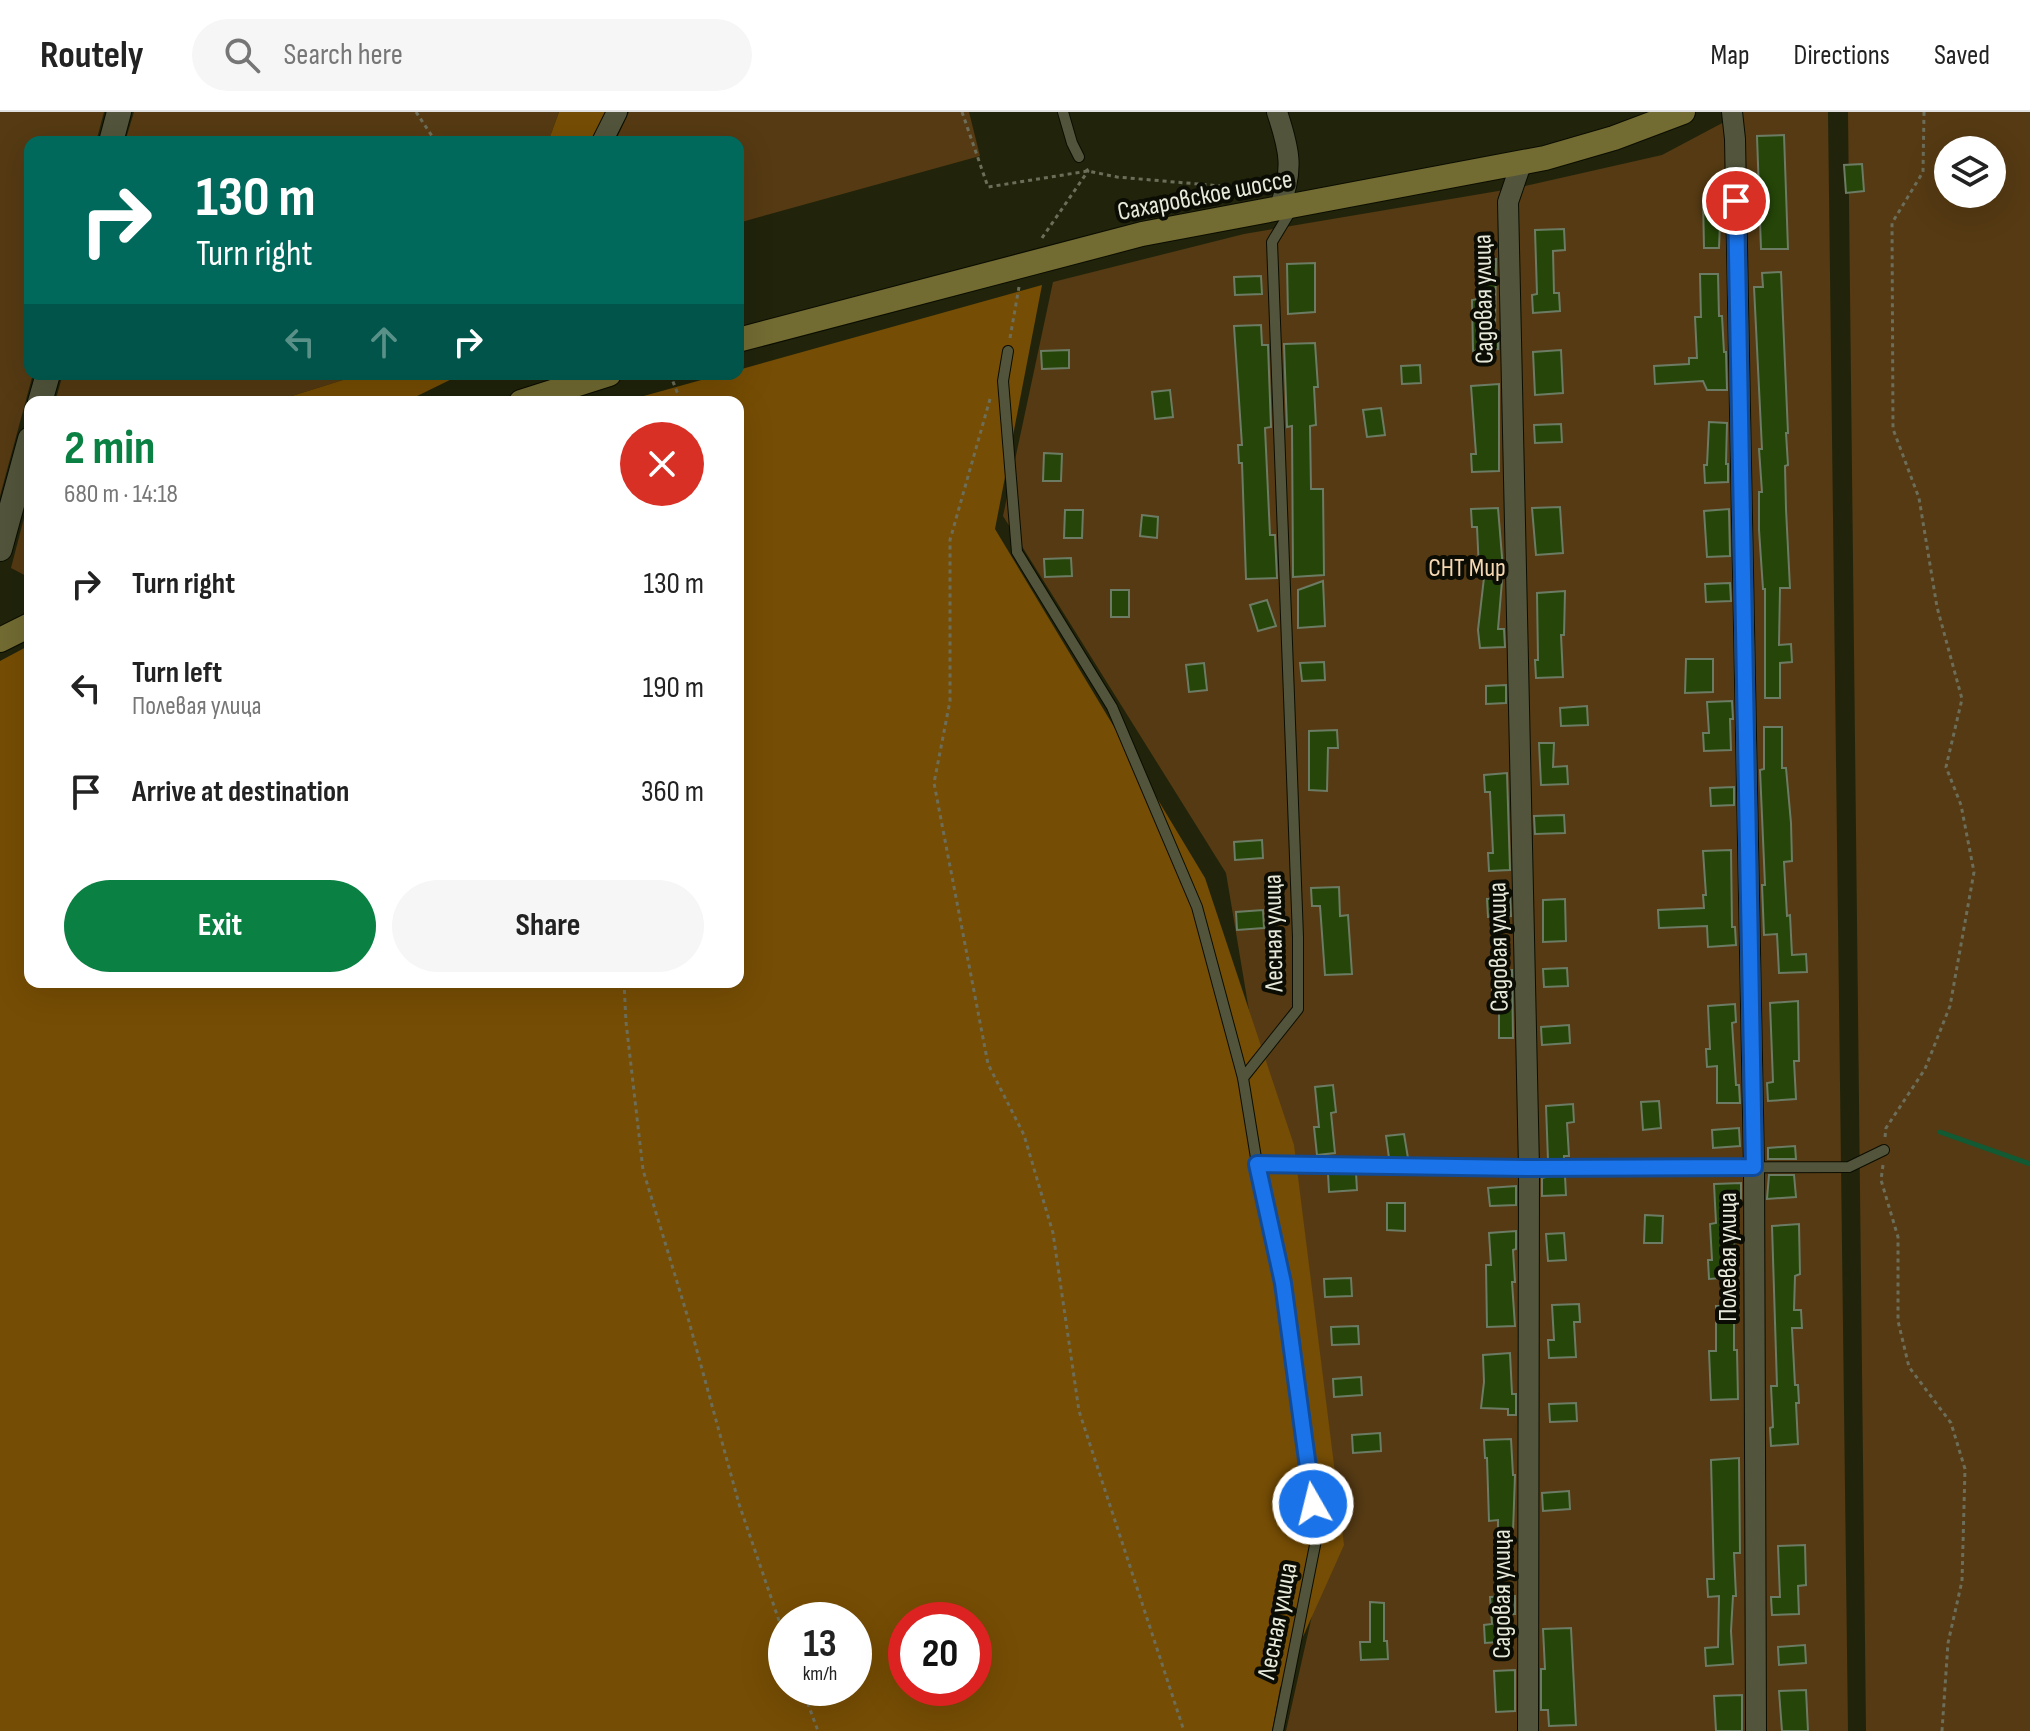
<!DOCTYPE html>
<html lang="en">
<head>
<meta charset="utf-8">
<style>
  :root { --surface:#fff; --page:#f6f6f6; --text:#222; --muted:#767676; --line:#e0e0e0; --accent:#0b8043 }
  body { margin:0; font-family:"Sofia Sans Condensed",sans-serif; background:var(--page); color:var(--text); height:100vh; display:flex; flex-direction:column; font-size:30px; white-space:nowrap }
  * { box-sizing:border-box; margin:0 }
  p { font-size:26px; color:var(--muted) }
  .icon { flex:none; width:44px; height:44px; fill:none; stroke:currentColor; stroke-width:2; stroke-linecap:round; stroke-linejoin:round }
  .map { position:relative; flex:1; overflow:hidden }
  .drawer { position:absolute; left:24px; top:284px; width:720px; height:592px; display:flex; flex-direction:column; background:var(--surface); border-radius:16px; box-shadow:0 8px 32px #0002 }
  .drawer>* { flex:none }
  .hud { position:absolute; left:24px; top:24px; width:720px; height:244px; border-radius:16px; box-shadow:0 8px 32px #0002; background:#00695c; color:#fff; overflow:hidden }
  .controls { position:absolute; left:1934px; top:24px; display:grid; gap:16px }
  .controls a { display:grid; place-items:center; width:72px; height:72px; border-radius:50%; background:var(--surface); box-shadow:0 8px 32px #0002; font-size:40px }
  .speed { position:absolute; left:768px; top:1490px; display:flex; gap:16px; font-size:40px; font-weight:700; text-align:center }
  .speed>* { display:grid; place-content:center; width:104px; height:104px; border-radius:50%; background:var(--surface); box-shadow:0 8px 32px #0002; line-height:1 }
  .speed small { font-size:20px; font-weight:400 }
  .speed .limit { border:12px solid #d22; background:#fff; color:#111 }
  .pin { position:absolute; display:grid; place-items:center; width:68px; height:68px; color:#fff; margin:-34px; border:4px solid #fff; border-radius:50%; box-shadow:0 2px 8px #0007 }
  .me { position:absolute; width:88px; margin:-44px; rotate:352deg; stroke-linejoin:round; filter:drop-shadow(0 0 6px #0008) }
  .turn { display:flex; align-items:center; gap:28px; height:168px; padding:0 40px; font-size:36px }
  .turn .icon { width:104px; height:104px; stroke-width:2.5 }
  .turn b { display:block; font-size:56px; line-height:68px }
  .lanes { display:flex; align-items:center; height:76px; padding:0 40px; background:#0003; justify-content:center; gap:40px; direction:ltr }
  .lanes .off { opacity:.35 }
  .round { display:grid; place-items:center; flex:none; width:84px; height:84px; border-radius:42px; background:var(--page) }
  .summary { display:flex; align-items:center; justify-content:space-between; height:136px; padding:0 40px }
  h1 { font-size:48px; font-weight:700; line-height:60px; color:var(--accent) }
  .action { display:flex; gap:16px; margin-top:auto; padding:16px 40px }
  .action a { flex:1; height:92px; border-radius:48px; background:var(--accent); color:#fff; font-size:32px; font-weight:700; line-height:92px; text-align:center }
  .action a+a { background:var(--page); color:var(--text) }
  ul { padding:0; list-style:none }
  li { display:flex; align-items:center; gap:24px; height:104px; padding:0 40px }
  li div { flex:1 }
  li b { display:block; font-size:30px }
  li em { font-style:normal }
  header { display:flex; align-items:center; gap:48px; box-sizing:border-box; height:112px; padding:0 40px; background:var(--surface); border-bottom:2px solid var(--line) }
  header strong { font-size:38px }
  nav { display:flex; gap:44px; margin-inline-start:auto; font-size:28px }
  .search { width:560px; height:72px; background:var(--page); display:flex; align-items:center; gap:20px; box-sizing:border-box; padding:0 28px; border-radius:44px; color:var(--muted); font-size:30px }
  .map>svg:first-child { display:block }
  .green { fill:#553a13; fill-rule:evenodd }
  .forest { fill:#764d04; fill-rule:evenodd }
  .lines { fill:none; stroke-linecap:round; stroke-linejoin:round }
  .stream { stroke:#125a33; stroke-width:5 }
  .building { fill:#254608; stroke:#6c7b63; stroke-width:2 }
  .service-casing { stroke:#0b0d00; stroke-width:12 }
  .minor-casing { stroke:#0b0d00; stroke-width:22 }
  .tertiary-casing { stroke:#0b0d00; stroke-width:26 }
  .secondary-casing { stroke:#0b0d00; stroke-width:26 }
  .path { stroke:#6c6e59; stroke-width:3; stroke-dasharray:4 4; stroke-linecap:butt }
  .service { stroke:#52553b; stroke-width:10 }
  .minor { stroke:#52553b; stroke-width:20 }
  .tertiary { stroke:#52553b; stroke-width:24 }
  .secondary { stroke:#726b32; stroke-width:24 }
  .route-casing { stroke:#114b97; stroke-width:20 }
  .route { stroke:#1a73e8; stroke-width:14 }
  .labels { text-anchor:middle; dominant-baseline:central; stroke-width:8; stroke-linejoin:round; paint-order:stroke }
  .street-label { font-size:26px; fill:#e7e9da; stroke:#0b0c04 }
  .park-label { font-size:26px; fill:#f6d8b3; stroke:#0b0c04 }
</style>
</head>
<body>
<header>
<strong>Routely</strong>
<div class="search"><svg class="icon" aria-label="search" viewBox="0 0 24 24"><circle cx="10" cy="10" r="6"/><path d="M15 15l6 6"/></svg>Search here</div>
<nav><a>Map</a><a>Directions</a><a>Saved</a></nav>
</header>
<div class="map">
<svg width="2030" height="1619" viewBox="0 0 2030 1619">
  <rect width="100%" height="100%" fill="#21240b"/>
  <g class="green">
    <path d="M0 0H104L96 30H30V262H33L0 384Z"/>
    <path d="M134 0H559L548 30H125Z"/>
    <path d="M629 0H969L980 44 738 111V30H615Z"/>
    <path d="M1743 0H1828L1848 1619H1286L1334 1406 1226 761 1003 404 1053 170 1244 122 1516 76 1662 43Z"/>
    <path d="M1848 0H2030V1619H1866ZM1948 38H1992V82H1948Z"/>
    <path d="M63 262H362L273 290H55Z"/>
    <path d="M30 383V466L11 456Z"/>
  </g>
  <g class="forest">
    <path d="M559 0H606L592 30H548Z"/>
    <path d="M1042 173 995 417 1205 766 1294 1033 1344 1433 1280 1576 1272 1619H0V549L30 533V870H738V290H622L723 262H738V258ZM786 1508H854V1576H786ZM906 1508H974V1576H906Z"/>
    <path d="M362 262H462L405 290H273Z"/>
  </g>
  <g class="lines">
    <path class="stream" d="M1940 1020 2030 1052"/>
  </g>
  <g class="building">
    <path d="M1784 23 1788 137H1761L1757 24Z"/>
    <path d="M1862 52 1864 79 1846 81 1844 53Z"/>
    <path d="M1721 85 1719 136H1704L1703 86Z"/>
    <path d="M1564 117 1565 138 1553 139 1554 181H1559L1560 199 1533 201 1532 183 1537 182 1535 118Z"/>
    <path d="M1477 147H1496L1495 220 1498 219V237L1473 239 1472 188 1478 187Z"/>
    <path d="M1315 151V200L1288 202 1287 152Z"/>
    <path d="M1781 160 1788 321H1786L1788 353 1785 354 1786 397 1790 476H1780L1779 533 1791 532 1792 550 1780 551V586H1765V477H1763L1759 418V380H1762L1759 337H1762L1754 175H1763L1762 161Z"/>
    <path d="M1700 162H1718L1719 204H1722L1724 240H1726L1727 278H1707L1703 269 1655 272 1654 254 1689 252V246H1697L1695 205H1701Z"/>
    <path d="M1261 164 1262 182 1235 183 1234 165Z"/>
    <path d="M1261 213 1262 233H1268L1271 315 1265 316 1270 423H1275L1277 466 1246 467 1242 351H1239L1238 333H1242L1234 214Z"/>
    <path d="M1315 231 1318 275H1314L1316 313 1310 314 1311 377H1323L1324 463 1293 465 1292 314 1287 315 1284 232Z"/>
    <path d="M1069 238V256L1042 257 1041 239Z"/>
    <path d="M1561 238 1563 281 1535 283 1533 240Z"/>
    <path d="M1420 253 1421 271 1402 272 1401 254Z"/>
    <path d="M1499 272V359L1472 360 1471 342H1476L1471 274Z"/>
    <path d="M1170 278 1173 305 1155 307 1152 280Z"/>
    <path d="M1381 296 1385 323 1367 325 1363 298Z"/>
    <path d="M1709 310 1727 311 1726 352H1728V370L1705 371 1704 353H1707Z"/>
    <path d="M1561 312 1562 330 1535 331 1534 313Z"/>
    <path d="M1044 341 1062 342 1061 369H1043Z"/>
    <path d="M1560 395 1563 441 1536 443 1532 396Z"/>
    <path d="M1498 396 1503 457 1498 517H1504L1505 535 1480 536 1478 518 1485 457 1479 458 1477 415H1472L1471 397Z"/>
    <path d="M1729 397 1730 444 1707 445 1704 399Z"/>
    <path d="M1065 398H1083L1082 426H1064Z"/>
    <path d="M1142 403 1158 405 1157 426 1140 424Z"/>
    <path d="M1071 446 1072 464 1045 465 1044 447Z"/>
    <path d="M1323 469 1325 514 1298 516V478Z"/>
    <path d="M1730 471 1731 489 1706 490 1705 472Z"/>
    <rect x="1111" y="478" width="18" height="27"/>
    <path d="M1565 479 1564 523H1561L1563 565 1536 566 1535 548H1538L1537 481Z"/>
    <path d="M1267 488 1276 514 1258 519 1250 493Z"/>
    <path d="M1686 547H1713V580L1685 581Z"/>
    <path d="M1324 550 1325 568 1302 569 1300 551Z"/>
    <path d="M1204 551 1207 578 1189 580 1186 553Z"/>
    <path d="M1506 573V591L1486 592V574Z"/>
    <path d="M1732 589 1733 607H1730L1731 638 1704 639 1703 621H1709L1707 590Z"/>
    <path d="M1587 594 1588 613 1561 614 1560 596Z"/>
    <path d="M1764 615H1782V656H1786L1791 711 1792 749 1784 750 1787 804 1790 803 1792 843 1806 842 1807 860 1779 861 1777 822 1764 823 1762 773H1765L1760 658 1764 657Z"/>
    <path d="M1337 618 1338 636H1328L1327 679 1309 678V619Z"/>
    <path d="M1539 631H1554L1553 655 1567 654 1568 672 1541 673Z"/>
    <path d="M1507 661 1510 758 1489 759 1488 741H1493L1490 680H1485L1484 663Z"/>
    <path d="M1734 675V693L1711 694 1710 676Z"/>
    <path d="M1564 703 1565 721 1535 722 1534 704Z"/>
    <path d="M1262 728 1263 746 1235 748 1234 730Z"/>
    <path d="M1731 738 1732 815H1735L1736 833 1708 835 1707 814 1659 816 1658 798 1704 796 1703 783H1706L1703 739Z"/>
    <path d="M1339 775 1340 804 1348 803 1352 862 1325 863 1320 794H1312L1311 776Z"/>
    <path d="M1510 786 1511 804 1488 805 1487 787Z"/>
    <path d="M1565 787 1566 829 1543 830V788Z"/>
    <path d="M1263 798 1264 816 1237 818 1236 800Z"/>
    <path d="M1567 856 1568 874 1544 875 1543 857Z"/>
    <path d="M1512 858 1513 926H1499V890H1492V859Z"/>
    <path d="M1798 889 1799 949H1794L1796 987 1768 989 1767 971 1773 970 1770 891Z"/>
    <path d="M1735 892 1736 910 1732 911 1736 973H1739L1740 991H1717V954L1707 955 1706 937H1710L1708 894Z"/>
    <path d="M1569 913 1570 931 1542 933 1541 915Z"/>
    <path d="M1333 973 1336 1000 1331 1001 1335 1041 1317 1043 1314 1015H1319L1315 975Z"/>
    <path d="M1659 989 1661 1016 1643 1018 1641 990Z"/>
    <path d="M1573 992 1574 1010 1567 1011 1569 1044H1564V1048H1548L1546 994Z"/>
    <path d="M1739 1016 1740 1034 1713 1036 1712 1018Z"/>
    <path d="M1404 1022 1408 1046H1389L1386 1024Z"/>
    <path d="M1795 1034 1796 1047H1768V1036Z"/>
    <path d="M1328 1061H1356L1357 1078 1329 1080Z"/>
    <path d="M1769 1063H1794L1796 1085 1767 1087Z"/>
    <path d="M1549 1064H1565L1566 1083 1542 1084V1066Z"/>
    <path d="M1741 1071V1089H1736L1738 1128H1734L1736 1165 1709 1167 1708 1148H1712L1710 1112 1716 1111 1714 1072Z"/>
    <path d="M1516 1074V1093L1490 1094 1488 1076Z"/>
    <path d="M1387 1091H1405V1119L1387 1118Z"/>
    <path d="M1645 1103 1663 1104 1662 1131H1644Z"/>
    <path d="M1799 1112 1800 1162 1795 1164 1794 1198H1801L1802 1216H1792L1795 1273H1798L1799 1291H1796L1798 1332 1771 1334 1770 1316 1773 1315 1771 1274H1777L1772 1114Z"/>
    <path d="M1516 1119V1137L1513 1138 1515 1170H1512L1515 1214 1487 1215 1486 1153H1491L1489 1121Z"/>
    <path d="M1564 1121 1566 1148 1548 1149 1546 1122Z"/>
    <path d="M1351 1166 1352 1184 1325 1185 1324 1167Z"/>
    <path d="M1579 1192 1580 1210H1574L1576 1245 1549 1246 1548 1228H1554L1552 1193Z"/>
    <path d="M1716 1194H1734V1238H1737L1738 1287 1711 1288 1709 1239H1716Z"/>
    <path d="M1358 1214 1359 1232 1332 1233 1331 1215Z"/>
    <path d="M1510 1241 1512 1282H1516V1303H1508V1297L1481 1296 1484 1270 1483 1243Z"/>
    <path d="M1361 1265 1362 1283 1334 1285 1333 1267Z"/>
    <path d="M1576 1291 1577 1309 1550 1310 1549 1292Z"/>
    <path d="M1380 1321 1381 1339 1353 1341 1352 1323Z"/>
    <path d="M1511 1327 1513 1363H1515L1512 1449H1498V1408L1489 1409 1487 1346H1485L1484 1328Z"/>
    <path d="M1739 1346 1740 1441H1734L1736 1484H1733L1731 1519 1733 1552 1706 1554 1705 1536 1718 1535 1719 1484 1708 1485 1707 1467H1714L1711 1348Z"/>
    <path d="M1569 1379 1570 1397 1543 1399 1542 1381Z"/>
    <path d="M1805 1433 1806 1473 1798 1474 1799 1502 1772 1503 1771 1485H1780L1778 1434Z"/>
    <path d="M1515 1484V1502H1511L1512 1529 1485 1531 1484 1513 1492 1512 1490 1485Z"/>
    <path d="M1370 1490 1384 1491V1529H1387L1388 1547 1361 1548 1360 1530H1370Z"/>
    <path d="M1571 1516 1576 1613 1549 1614 1548 1598H1541V1557H1545L1543 1517Z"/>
    <path d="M1805 1533 1806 1551 1779 1553 1778 1535Z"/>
    <path d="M1515 1558V1599L1496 1600 1494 1559Z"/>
    <path d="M1806 1578 1808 1619H1782L1779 1579Z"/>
    <path d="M1742 1583V1619H1716L1714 1584Z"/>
  </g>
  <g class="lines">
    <g class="service-casing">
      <g id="service">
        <path d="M1063 0 1072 31 1079 45"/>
        <path d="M1008 239 1003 269 1017 440 1112 595 1197 795 1243 966"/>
        <path d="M1257 1052 1529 1056 1849 1055 1884 1038"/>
        <path d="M1278 1619 1317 1423 1283 1171 1257 1052 1243 966 1298 897V825L1272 130 1292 97"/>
      </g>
    </g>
    <g class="minor-casing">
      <g id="minor">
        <path d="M1277 0C1290 39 1294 58 1279 97"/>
        <path d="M1732 0 1735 27 1754 1055 1756 1619"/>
        <path d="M602 30 617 0"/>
        <path d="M1521 52 1508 90 1529 1056 1528 1619"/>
      </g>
    </g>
    <g class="tertiary-casing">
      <g id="tertiary">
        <path d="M111 30 119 0"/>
        <path d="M40 290 48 262"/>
        <path d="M0 437 30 327"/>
      </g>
    </g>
    <g class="secondary-casing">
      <g id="secondary">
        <path d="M738 228 1142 122 1545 46 1614 26 1683 0"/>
        <path d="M521 290 609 262"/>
        <path d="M0 528 30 513"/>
      </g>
    </g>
    <g class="path">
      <path d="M416 0 436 30"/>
      <path d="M962 0 988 75 1088 59 1117 65 1244 76 1248 80"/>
      <path d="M1042 126 1088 59 1086 56"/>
      <path d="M1010 226 1019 175"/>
      <path d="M670 262 681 290"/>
      <path d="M990 287 950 428V589L934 671 988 952 1024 1023 1053 1121 1079 1299 1184 1619"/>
      <path d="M624 870 626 910 643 1058 688 1206 739 1392 786 1529"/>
      <path d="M1885 1025 1886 1016 1925 957 1950 894 1974 760 1961 693 1946 655 1962 587 1937 495 1919 386 1893 317 1892 111 1923 60 1924 0"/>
      <path d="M1883 1053 1881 1068 1898 1125V1209L1909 1255 1951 1311 1965 1357 1962 1469 1948 1531 1942 1619"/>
      <path d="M802 1576 818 1619"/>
    </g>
    <use href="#service" class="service"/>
    <use href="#minor" class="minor"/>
    <use href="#tertiary" class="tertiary"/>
    <use href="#secondary" class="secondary"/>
  </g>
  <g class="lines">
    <g class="route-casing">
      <path id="route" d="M1313 1392 1283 1171 1257 1052 1529 1056 1754 1055 1736 89"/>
    </g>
    <use href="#route" class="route"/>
  </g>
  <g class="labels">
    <g class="street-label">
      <text transform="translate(1205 84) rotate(-11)">Сахаровское шоссе</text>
      <text transform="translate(1484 187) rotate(-91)">Садовая улица</text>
      <text transform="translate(1274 821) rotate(-91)">Лесная улица</text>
      <text transform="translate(1499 835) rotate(-91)">Садовая улица</text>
      <text transform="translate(1728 1145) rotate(-90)">Полевая улица</text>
      <text transform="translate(1502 1482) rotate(-90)">Садовая улица</text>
      <text transform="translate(1278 1509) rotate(-79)">Лесная улица</text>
    </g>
    <g class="park-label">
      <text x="1467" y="456">СНТ Мир</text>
    </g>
  </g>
</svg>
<div class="controls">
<a><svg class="icon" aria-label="layers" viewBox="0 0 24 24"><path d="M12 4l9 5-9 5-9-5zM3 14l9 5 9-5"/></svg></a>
</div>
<div class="speed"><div>13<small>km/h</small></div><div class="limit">20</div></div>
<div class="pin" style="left:1736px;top:89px;background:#d93025"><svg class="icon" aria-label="arrive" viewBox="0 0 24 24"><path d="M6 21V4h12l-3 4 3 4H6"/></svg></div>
<svg class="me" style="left:1313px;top:1392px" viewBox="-20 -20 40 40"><circle r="17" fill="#1a73e8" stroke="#fff" stroke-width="3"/><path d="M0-11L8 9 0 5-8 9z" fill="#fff"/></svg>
<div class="hud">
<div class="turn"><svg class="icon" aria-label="right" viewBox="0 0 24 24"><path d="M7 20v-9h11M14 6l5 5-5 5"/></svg><div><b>130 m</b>Turn right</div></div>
<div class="lanes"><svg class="icon off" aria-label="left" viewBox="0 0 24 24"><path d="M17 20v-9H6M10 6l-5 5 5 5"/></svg><svg class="icon off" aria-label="ahead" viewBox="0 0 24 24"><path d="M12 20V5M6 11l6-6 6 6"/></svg><svg class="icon" aria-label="right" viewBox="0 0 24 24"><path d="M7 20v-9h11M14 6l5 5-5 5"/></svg></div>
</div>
<section class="drawer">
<div class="summary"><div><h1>2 min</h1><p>680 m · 14:18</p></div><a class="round" style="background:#d93025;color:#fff"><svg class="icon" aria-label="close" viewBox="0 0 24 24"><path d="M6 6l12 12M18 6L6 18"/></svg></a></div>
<ul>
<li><svg class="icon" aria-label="right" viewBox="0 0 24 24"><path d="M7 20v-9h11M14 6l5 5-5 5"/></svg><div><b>Turn right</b></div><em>130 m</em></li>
<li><svg class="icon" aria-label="left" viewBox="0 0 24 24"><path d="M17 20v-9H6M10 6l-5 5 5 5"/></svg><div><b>Turn left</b><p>Полевая улица</p></div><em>190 m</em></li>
<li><svg class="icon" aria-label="arrive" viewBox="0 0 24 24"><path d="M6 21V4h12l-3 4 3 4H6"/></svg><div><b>Arrive at destination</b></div><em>360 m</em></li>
</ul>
<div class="action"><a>Exit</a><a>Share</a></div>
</section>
</div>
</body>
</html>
